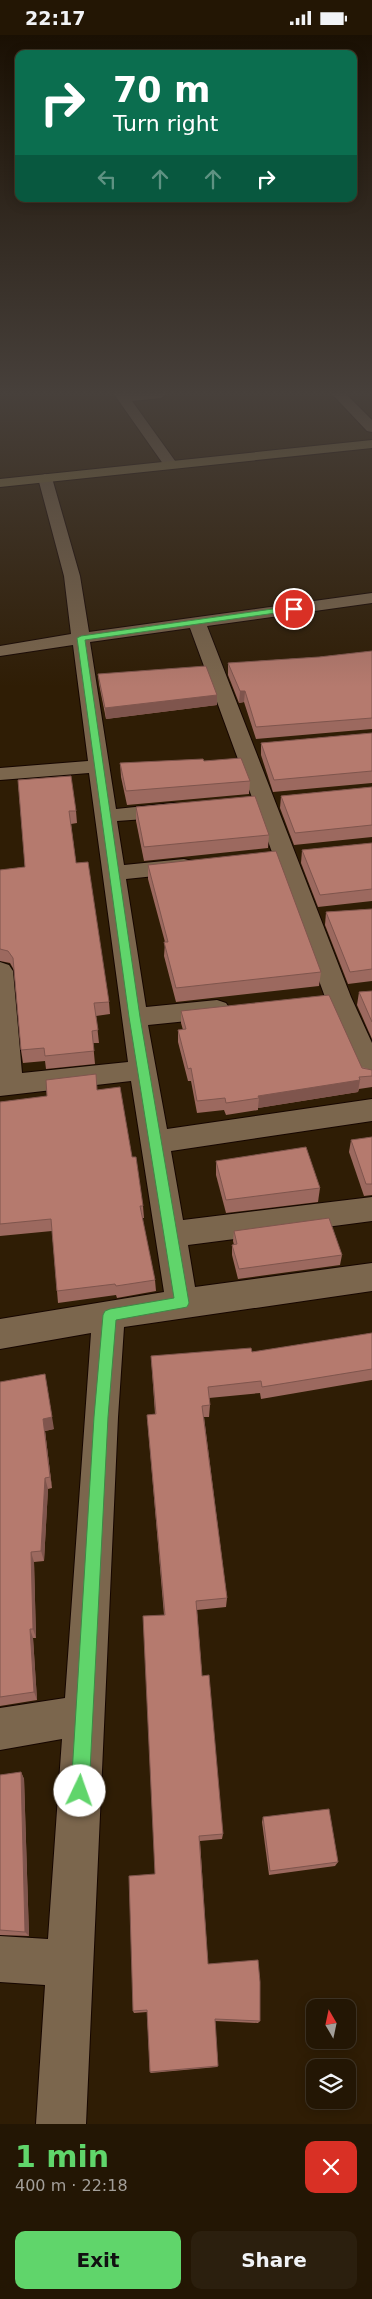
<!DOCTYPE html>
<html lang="en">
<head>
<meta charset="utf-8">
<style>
  :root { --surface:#231604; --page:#2b1f0e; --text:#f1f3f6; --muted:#a39f9a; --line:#403526; --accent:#60d56b }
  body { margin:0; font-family:"DejaVu Sans",sans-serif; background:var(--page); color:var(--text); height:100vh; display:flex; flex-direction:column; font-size:19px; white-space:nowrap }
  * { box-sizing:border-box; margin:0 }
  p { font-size:16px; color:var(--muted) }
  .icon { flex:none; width:28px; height:28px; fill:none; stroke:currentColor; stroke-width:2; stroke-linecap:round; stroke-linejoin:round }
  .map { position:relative; height:2089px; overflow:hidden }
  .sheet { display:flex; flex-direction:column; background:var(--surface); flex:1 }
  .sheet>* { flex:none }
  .banner { position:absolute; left:15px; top:15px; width:342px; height:152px; border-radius:10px; box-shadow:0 2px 12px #0003,0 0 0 1px var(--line); background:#0b6e4f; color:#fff; overflow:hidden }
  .needle { width:32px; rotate:351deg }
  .tools { position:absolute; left:306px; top:1964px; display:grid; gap:10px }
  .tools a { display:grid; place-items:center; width:50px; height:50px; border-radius:10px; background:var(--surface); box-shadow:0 2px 12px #0003,0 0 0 1px var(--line); font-size:25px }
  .pin { position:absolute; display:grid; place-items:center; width:42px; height:42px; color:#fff; margin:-21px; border:2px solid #fff; border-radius:50%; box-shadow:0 1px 5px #0007 }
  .me { position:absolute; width:55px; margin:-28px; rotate:3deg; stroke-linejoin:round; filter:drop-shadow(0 0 4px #0008) }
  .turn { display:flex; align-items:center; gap:18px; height:105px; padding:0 15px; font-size:22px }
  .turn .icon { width:65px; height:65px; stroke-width:2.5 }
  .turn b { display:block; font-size:35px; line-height:42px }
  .lanes { display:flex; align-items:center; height:48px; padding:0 15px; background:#0003; justify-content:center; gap:25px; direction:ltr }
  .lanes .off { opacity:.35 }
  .round { display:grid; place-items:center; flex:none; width:52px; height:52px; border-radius:10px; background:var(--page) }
  .overview { display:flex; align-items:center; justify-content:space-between; height:85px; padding:0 15px }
  h1 { font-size:30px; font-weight:600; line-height:38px; color:var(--accent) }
  .cta { display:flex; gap:10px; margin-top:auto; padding:10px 15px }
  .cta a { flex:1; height:58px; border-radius:10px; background:var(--accent); color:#111; font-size:20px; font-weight:600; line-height:58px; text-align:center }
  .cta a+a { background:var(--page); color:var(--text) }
  .status { display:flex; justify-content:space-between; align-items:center; height:35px; padding:0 25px; background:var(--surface); direction:ltr }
  .status svg { height:14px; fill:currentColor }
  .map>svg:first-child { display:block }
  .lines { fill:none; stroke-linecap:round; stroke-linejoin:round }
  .street-casing { stroke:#160600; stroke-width:2 }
  .secondary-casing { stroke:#160600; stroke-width:2 }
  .street { fill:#7b664d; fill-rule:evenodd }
  .secondary { fill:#816f44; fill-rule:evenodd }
  .wall { fill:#9c695f }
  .shaded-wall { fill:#7f554d }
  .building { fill:#b57a6e; stroke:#7f554d }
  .route { fill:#60d56b; stroke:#3e8a46 }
</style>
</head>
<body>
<div class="status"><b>22:17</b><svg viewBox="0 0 49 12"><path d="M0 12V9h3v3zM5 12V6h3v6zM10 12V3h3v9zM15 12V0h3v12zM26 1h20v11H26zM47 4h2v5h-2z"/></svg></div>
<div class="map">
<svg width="372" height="2089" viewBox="0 0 372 2089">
  <rect width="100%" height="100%" fill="#2f1d05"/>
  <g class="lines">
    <g class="street-casing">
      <g id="street">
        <path d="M114 359H167L161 363 132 366 178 430 176 433H166Z"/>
        <path d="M332 359H346L372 385V397L367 396Z"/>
        <path d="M45 439 52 443 80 541 89 597 372 558V568L207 591 351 962 372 1008V1047L362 1044 358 1037 325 962 190 593 90 607 116 774 173 768 181 770 184 775 181 780 173 782 117 786 124 830 184 824 192 826 195 831 192 836 184 838 126 844 146 972 217 965 226 968 230 974 226 980 217 983 148 990 167 1094 372 1064V1086L171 1116 183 1185 372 1162V1186L188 1210 195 1252 372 1228V1256L124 1292 118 1382 86 2089H36L45 1950 0 1947V1901L48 1904 62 1704 0 1715V1673L65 1663 91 1298 0 1314V1284L164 1257 131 1046 0 1061V927L9 930 13 936 22 1038 128 1027 89 738 0 745V733L88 726 73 610 0 621V611L71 599 64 541 38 443Z"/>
      </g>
    </g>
    <g class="secondary-casing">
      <path id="secondary" d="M372 405V413L0 452V444Z"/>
    </g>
    <use href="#street" class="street"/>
    <use href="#secondary" class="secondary"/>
  </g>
  <g class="wall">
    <path d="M372 616V694L256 704 244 667 239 668 228 640V628L319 622Z"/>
    <path d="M98 639 217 660V670L106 684 99 649Z"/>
    <path d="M372 698V748L273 757 261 720V708Z"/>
    <path d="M204 726 250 746 249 759 127 770 121 742 120 728Z"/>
    <path d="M18 745 76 776 77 788 71 789 76 828 109 967 110 979 96 981 99 1008H93L95 1029 46 1034 45 1026 23 1028 21 1015 14 935 10 928 0 926V835L25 832Z"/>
    <path d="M372 752V802L294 810 280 773 281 761Z"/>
    <path d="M136 772 269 800 268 813 144 826 136 786Z"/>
    <path d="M372 808V866L318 872 301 828 302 815Z"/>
    <path d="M148 830 321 937 319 951 176 967 164 921 165 907 148 844Z"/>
    <path d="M372 874V946L348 949 325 890 326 877Z"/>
    <path d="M372 956V1004L357 970 359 957Z"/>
    <path d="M181 976 372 1035V1052L359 1054 358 1057 258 1073V1075L226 1080 224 1075 197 1078 191 1046H188L178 1007V995H183L181 988Z"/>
    <path d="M97 1055 132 1122 143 1171 144 1183H142L155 1245 156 1256 117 1263 116 1260 58 1268 52 1196 0 1201V1067Z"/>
    <path d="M372 1102V1160L364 1161 349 1117 351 1105Z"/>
    <path d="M216 1126 320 1153 318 1167 226 1178 216 1140Z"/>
    <path d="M234 1196 342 1220 340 1230 238 1244 232 1220V1210H234L233 1206Z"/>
    <path d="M372 1298V1345L261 1364 260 1358 209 1363 210 1370 209 1382H204L227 1563 226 1572 197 1575 202 1641 223 1799 222 1804 200 1806 208 1929 260 1986 258 1988 215 1986 218 2031 217 2032 151 2038 150 2037 147 1977 134 1978 133 1976 155 1839 164 1580 147 1380 155 1379 151 1321 252 1317Z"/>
    <path d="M0 1347 54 1394 45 1396 52 1453 48 1454 44 1526 34 1527 36 1603H33L37 1665 0 1671Z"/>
    <path d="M21 1737 24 1744 29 1901 0 1900V1740Z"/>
    <path d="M263 1782 338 1827 335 1831 269 1840 262 1787Z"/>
  </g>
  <g class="shaded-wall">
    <path d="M240 656H245L244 667 239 668Z"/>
    <path d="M217 660V670L106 684 105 673Z"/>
    <path d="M360 1045 358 1057 258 1073 259 1063 258 1061Z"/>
    <path d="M47 1351 54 1394 45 1396 52 1453 50 1442 43 1384Z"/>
    <path d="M45 1443 48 1454 44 1526 41 1516Z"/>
    <path d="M31 1517 34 1527 36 1603 33 1594Z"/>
    <path d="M30 1594 33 1603 37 1665 34 1657Z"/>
    <path d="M21 1737 24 1744 29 1901 25 1897Z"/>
  </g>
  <g class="building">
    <path d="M372 616V683L256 692 245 656H240L228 628 319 622Z"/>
    <path d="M206 631 217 660 105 673 98 639Z"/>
    <path d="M372 698V736L274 745 261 708Z"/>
    <path d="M241 723 250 746 126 756 120 728 203 724 204 726Z"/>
    <path d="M71 741 76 776H69L76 828 88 827 109 967 94 968 98 995 92 996 94 1016 45 1021 44 1013 21 1015 13 923 8 916 0 914V835L25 832 18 745Z"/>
    <path d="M372 752V790L295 798 281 761Z"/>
    <path d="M255 761 269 800 144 812 136 772Z"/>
    <path d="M372 808V854L320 860 302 815Z"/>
    <path d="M276 816 321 937 176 953 164 907H168L148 830Z"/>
    <path d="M372 874V934L350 937 326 877Z"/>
    <path d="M372 956V987L359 957Z"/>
    <path d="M329 960 362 1033 372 1035V1041L359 1042 360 1045 258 1061 259 1063 226 1068 225 1063 197 1066 191 1033 188 1034 178 995 186 994 181 976Z"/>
    <path d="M96 1039 97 1055 120 1052 132 1122H136L143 1171H140L155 1245 116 1251 115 1249 57 1256 51 1184 0 1189V1067L47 1061 46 1045Z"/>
    <path d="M372 1102V1149H366L351 1105Z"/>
    <path d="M306 1112 320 1153 226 1165 216 1126Z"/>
    <path d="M329 1183 342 1220 239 1234 232 1210 237 1209 234 1196Z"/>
    <path d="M372 1298V1334L262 1352 261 1346 208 1352 210 1370 202 1371 227 1563 196 1566 202 1641 209 1640 223 1799 199 1801 208 1929 258 1925 260 1947V1986L215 1984 218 2031 150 2037 147 1975 133 1976 129 1841 155 1839 143 1581 165 1580 147 1380 156 1379 151 1321 251 1313 252 1317Z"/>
    <path d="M45 1339 52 1382 43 1384 50 1442 45 1443 41 1516 31 1517 33 1594H30L34 1657 0 1662V1347Z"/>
    <path d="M21 1737 25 1897 0 1895V1740Z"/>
    <path d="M329 1774 338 1827 270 1836 263 1782Z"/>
  </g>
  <linearGradient id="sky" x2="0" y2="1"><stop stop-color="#1a1003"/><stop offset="0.55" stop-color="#47403b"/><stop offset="1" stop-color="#47403b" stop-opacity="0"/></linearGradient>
  <rect width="372" height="652" fill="url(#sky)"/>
  <path class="route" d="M294 571 297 572V575L85 605 140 982 189 1268 187 1272 182 1273 116 1285 108 1382 89 1756 86 1762 80 1765 73 1762 71 1756 94 1382 103 1280 105 1276 110 1274 174 1263 129 982 77 603 81 601Z"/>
</svg>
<div class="tools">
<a><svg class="needle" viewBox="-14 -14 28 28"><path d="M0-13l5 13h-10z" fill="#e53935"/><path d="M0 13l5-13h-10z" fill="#a39f9a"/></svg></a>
<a><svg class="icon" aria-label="layers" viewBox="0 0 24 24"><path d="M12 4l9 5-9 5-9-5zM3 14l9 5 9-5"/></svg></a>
</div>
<div class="pin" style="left:294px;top:574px;background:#d93025"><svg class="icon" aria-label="arrive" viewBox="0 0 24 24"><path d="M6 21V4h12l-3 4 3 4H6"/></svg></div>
<svg class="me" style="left:80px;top:1756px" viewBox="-20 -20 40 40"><circle r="19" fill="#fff"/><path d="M0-13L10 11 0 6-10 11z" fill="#60d56b"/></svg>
<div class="banner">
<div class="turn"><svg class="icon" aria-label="right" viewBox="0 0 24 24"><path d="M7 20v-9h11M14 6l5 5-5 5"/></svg><div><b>70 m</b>Turn right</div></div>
<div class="lanes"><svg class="icon off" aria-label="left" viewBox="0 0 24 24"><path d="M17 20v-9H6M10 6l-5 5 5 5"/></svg><svg class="icon off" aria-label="ahead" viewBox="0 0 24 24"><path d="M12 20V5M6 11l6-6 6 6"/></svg><svg class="icon off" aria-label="ahead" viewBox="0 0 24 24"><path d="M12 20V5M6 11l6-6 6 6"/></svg><svg class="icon" aria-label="right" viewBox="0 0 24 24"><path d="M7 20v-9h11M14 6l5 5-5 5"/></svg></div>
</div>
</div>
<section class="sheet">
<div class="overview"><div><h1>1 min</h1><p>400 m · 22:18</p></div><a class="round" style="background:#d93025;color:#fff"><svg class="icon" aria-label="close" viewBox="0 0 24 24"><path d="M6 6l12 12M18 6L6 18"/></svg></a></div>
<div class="cta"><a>Exit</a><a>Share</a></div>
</section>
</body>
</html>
